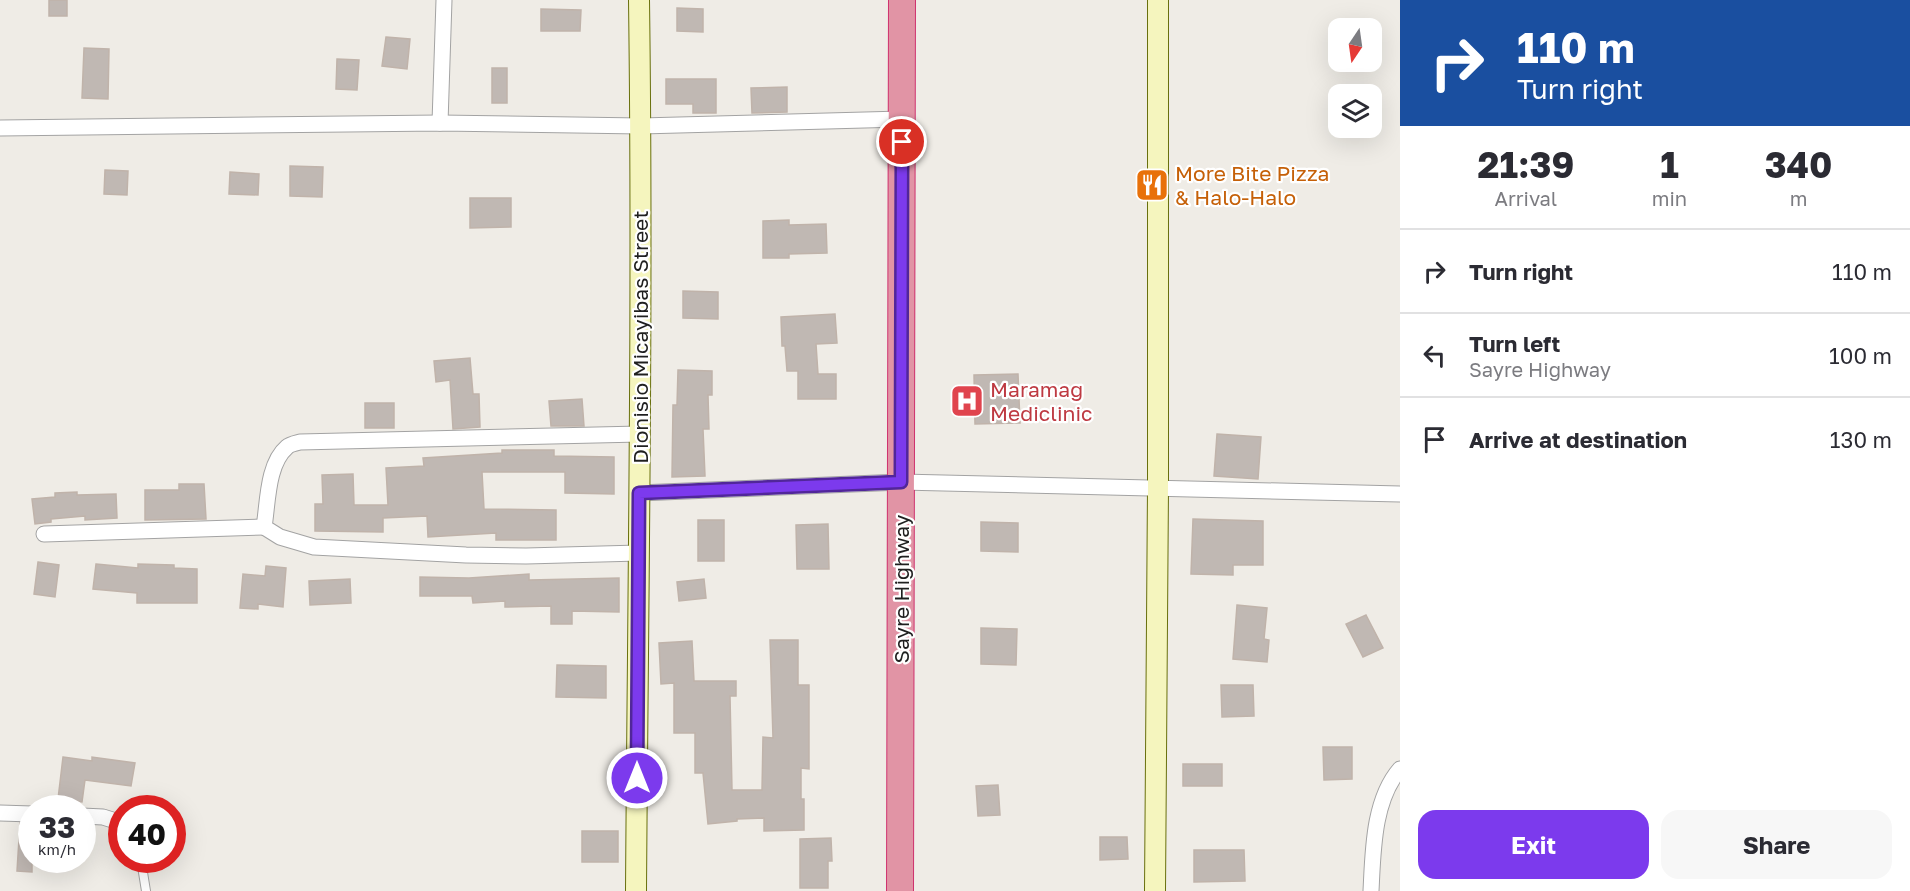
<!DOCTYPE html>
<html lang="en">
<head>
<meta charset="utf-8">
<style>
  :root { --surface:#fff; --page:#f7f7f7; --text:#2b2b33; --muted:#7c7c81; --line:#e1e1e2; --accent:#7c3aed }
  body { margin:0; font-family:"Golos Text",sans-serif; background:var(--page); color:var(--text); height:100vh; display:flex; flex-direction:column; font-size:22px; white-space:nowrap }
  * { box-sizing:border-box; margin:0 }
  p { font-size:20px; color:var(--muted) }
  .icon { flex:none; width:33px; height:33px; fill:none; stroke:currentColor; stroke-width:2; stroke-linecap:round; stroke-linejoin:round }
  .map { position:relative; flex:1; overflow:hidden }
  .panel { display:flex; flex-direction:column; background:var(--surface); width:510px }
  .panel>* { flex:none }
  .hud { background:#1a4fa0; color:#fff; overflow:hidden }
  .needle { width:39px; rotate:193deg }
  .buttons { position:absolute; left:1328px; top:18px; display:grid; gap:12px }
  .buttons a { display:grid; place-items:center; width:54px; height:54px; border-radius:12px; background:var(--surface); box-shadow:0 6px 24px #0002; font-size:30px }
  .speed { position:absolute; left:18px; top:795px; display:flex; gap:12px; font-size:30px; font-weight:700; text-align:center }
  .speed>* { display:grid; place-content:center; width:78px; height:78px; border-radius:50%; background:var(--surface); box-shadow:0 6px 24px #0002; line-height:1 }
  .speed small { font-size:15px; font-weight:400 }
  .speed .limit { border:9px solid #d22; background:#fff; color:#111 }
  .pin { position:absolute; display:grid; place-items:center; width:51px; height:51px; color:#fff; margin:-26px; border:3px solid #fff; border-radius:50%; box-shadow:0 2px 6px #0007 }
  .me { position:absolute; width:66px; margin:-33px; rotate:0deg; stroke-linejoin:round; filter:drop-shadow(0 0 4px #0008) }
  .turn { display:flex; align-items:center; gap:21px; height:126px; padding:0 18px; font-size:27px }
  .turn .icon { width:78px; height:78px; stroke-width:2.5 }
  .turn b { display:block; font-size:42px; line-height:51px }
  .eta { display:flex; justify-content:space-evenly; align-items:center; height:102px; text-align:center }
  .eta b { font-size:36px; font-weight:700; line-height:42px }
  .cta { display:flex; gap:12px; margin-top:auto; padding:12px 18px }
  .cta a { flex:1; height:69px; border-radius:18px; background:var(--accent); color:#fff; font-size:24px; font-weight:700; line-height:69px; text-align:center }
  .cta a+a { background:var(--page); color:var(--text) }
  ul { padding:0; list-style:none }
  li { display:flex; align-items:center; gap:18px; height:84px; padding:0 18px; border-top:2px solid var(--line) }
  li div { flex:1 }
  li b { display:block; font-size:22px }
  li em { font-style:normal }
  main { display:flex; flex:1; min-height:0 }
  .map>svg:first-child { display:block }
  .building { fill:#c0b8b3; stroke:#c0b3aa; stroke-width:1.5 }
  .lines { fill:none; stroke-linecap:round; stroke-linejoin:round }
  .lane-casing { stroke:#a3a3a3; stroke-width:10 }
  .street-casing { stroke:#a3a3a3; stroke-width:17 }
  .secondary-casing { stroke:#69700d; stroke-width:22 }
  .highway-casing { stroke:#cf326e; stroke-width:28 }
  .lane { stroke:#fff; stroke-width:8 }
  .street { stroke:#fff; stroke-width:15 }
  .secondary { stroke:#f5f5be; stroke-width:20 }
  .highway { stroke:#e194a5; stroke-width:26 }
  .route-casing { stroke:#51269a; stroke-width:15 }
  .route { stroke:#7c3aed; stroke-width:10 }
  .labels { text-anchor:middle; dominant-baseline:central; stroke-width:4.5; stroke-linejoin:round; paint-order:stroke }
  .food-label { font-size:21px; fill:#c56008; stroke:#fff; text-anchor:start }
  .street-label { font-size:21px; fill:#1f1f1f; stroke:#fff }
  .health-label { font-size:21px; fill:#be3a42; stroke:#fff; text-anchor:start }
</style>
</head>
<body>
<main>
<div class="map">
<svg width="1400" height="891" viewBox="0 0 1400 891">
  <rect width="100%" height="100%" fill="#efece6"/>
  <g class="building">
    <rect x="49" y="0" width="18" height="16"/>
    <path d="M677 8 703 9V32L677 31Z"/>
    <path d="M541 9 581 10 580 31H541Z"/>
    <path d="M386 37 410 39 407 69 382 66Z"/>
    <path d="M84 48 109 49 108 99 82 98Z"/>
    <path d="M337 59 359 60 357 90 336 89Z"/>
    <rect x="492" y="68" width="15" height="35"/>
    <path d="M666 79H716V113H693V104H666Z"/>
    <path d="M787 87V112L752 113 751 88Z"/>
    <path d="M290 166 323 167 322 197 290 196Z"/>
    <path d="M105 170 128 171 127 195 104 194Z"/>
    <path d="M230 172 259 174 258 195 229 194Z"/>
    <path d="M470 198H511V227L470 228Z"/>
    <path d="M789 220V225L826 224 827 253 789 254V258H763V221Z"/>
    <path d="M683 291 718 292V319L683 318Z"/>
    <path d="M835 314 837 343 816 344 818 374H836V399H798V371H787L785 346H782L781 317Z"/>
    <path d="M470 358 473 394H479L480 427 453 429 450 380 436 382 434 361Z"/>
    <path d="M678 370 712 371V395H708L709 429H703L705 476 672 477 673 405H677Z"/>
    <path d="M1018 374 1020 423 975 424 974 375Z"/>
    <path d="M582 399 584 426H551L549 401Z"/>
    <rect x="365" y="403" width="29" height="25"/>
    <path d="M1217 434 1261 437 1258 479 1214 476Z"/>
    <path d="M502 450H554V456L614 457V494L565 493V472H482L484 509 556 510V540H496V533L428 537 427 516 383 518V532L315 531V504H323L322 475 353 474 354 505H388L386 468 424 466 423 458 502 453Z"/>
    <path d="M179 484H204L206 519 145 520V490H179Z"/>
    <path d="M77 492V495L116 494 117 518 85 520V516L51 519V522L35 524 32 499 55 497V493Z"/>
    <path d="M1193 519 1263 521V565H1233V575L1191 574Z"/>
    <rect x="698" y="520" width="26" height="41"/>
    <path d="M981 522 1018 523V552L981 551Z"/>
    <path d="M828 524 829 569H797L796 525Z"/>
    <path d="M38 562 59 565 55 597 34 594Z"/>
    <path d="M96 564 138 568V564L174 565V568L197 569V603H137V593L93 589Z"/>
    <path d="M266 566 286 568 283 607 258 604V609L240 608 243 574 265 576Z"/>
    <path d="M529 574V580L619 578V612L572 611V624H551V606L505 607V601L473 603 472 596H420V577L469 578Z"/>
    <path d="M350 579 351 603 310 605 309 581Z"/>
    <path d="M704 579 706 598 679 601 677 582Z"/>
    <path d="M1237 605 1267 608 1264 639 1269 640 1267 662 1233 659Z"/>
    <path d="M1366 615 1383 648 1363 657 1346 624Z"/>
    <path d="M981 628 1017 629 1016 665 981 664Z"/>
    <path d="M770 640H798V685H809V769L801 768V799H804V830L764 831V818L737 819V821L708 824 703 773H695V733H674V683L661 684 659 643 692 641 694 681H736V696H730L732 790H762L763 737 773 738Z"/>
    <path d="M557 665 606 666V698L556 697Z"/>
    <path d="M1221 685H1253L1254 716 1222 717Z"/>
    <path d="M1323 747H1352V779L1324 780Z"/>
    <path d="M63 757 92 761V757L135 763 131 786 85 780 82 802 58 799Z"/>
    <rect x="1183" y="764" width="39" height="22"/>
    <path d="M998 785 1000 815 978 816 976 786Z"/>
    <path d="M20 823 32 824V872L17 871Z"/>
    <rect x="582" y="831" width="36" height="31"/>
    <path d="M1100 837H1127L1128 859 1100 860Z"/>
    <path d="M831 838 832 861H828V888H800V839Z"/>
    <path d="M1194 850H1244L1245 881 1194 882Z"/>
  </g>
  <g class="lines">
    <g class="lane-casing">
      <path id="lane" d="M141 860 146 891"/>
    </g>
    <g class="street-casing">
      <g id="street">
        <path d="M440 123 444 0"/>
        <path d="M0 128 440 123 641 126 902 119"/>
        <path d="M639 493 901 482 1400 494"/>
        <path d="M44 534 264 527"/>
        <path d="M639 553 526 556 466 555 314 547 280 537 264 527C268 503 267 464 287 447 290 444 296 443 300 442L640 434"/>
        <path d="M0 813 32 814"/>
        <path d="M82 816 103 817 122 823"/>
        <path d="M1371 891C1373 852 1373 800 1400 769"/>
      </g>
    </g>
    <g class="secondary-casing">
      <g id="secondary">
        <path d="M636 891C638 594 643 297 639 0"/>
        <path d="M1155 891 1158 487V0"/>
      </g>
    </g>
    <g class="highway-casing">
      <path id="highway" d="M900 891 902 0"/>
    </g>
    <use href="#lane" class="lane"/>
    <use href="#street" class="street"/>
    <use href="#secondary" class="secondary"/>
    <use href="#highway" class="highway"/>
  </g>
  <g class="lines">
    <g class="route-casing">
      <path id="route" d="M637 778 639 493 901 482 902 142"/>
    </g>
    <use href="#route" class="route"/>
  </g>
  <defs>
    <g id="restaurant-square" transform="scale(1.725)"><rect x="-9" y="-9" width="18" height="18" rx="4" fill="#e8710a" stroke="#fff"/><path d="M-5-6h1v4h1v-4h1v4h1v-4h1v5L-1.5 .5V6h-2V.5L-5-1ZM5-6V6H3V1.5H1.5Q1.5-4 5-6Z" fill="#fff"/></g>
    <g id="hospital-square" transform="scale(1.725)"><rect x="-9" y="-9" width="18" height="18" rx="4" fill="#e0444e" stroke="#fff"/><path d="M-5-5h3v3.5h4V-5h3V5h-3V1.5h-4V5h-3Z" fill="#fff"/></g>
  </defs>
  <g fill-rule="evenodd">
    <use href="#restaurant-square" x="1152" y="185"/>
    <use href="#hospital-square" x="967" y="401"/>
  </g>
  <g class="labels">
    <g class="food-label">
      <text x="1175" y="173">More Bite Pizza<tspan x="1175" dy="24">&amp; Halo-Halo</tspan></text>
    </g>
    <g class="street-label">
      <text transform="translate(640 337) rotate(-90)">Dionisio Micayibas Street</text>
      <text transform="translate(901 589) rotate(-90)">Sayre Highway</text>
    </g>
    <g class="health-label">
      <text x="990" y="389">Maramag<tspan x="990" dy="24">Mediclinic</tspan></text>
    </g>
  </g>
</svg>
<div class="buttons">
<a><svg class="needle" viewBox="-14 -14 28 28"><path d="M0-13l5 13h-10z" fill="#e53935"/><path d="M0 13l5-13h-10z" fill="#7c7c81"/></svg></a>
<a><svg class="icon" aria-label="layers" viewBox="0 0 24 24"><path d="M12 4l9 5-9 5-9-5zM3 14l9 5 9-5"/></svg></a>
</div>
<div class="speed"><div>33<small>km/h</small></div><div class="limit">40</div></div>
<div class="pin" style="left:902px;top:142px;background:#d93025"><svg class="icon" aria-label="arrive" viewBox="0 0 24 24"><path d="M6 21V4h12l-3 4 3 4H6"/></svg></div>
<svg class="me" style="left:637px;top:778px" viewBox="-20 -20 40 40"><circle r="17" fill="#7c3aed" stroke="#fff" stroke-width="3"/><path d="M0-11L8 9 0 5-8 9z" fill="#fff"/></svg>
</div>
<section class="panel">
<div class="hud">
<div class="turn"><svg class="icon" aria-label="right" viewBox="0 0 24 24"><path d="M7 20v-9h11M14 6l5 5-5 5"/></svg><div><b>110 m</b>Turn right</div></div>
</div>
<div class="eta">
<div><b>21:39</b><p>Arrival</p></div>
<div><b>1</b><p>min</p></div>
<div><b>340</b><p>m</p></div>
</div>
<ul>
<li><svg class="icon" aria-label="right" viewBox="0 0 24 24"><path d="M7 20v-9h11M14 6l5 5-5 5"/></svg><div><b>Turn right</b></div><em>110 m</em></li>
<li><svg class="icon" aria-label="left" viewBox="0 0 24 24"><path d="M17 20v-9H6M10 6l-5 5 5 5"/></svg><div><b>Turn left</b><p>Sayre Highway</p></div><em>100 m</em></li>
<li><svg class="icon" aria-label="arrive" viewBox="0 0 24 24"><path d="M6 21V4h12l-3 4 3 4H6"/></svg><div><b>Arrive at destination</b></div><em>130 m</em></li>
</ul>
<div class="cta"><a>Exit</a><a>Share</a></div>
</section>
</main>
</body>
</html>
